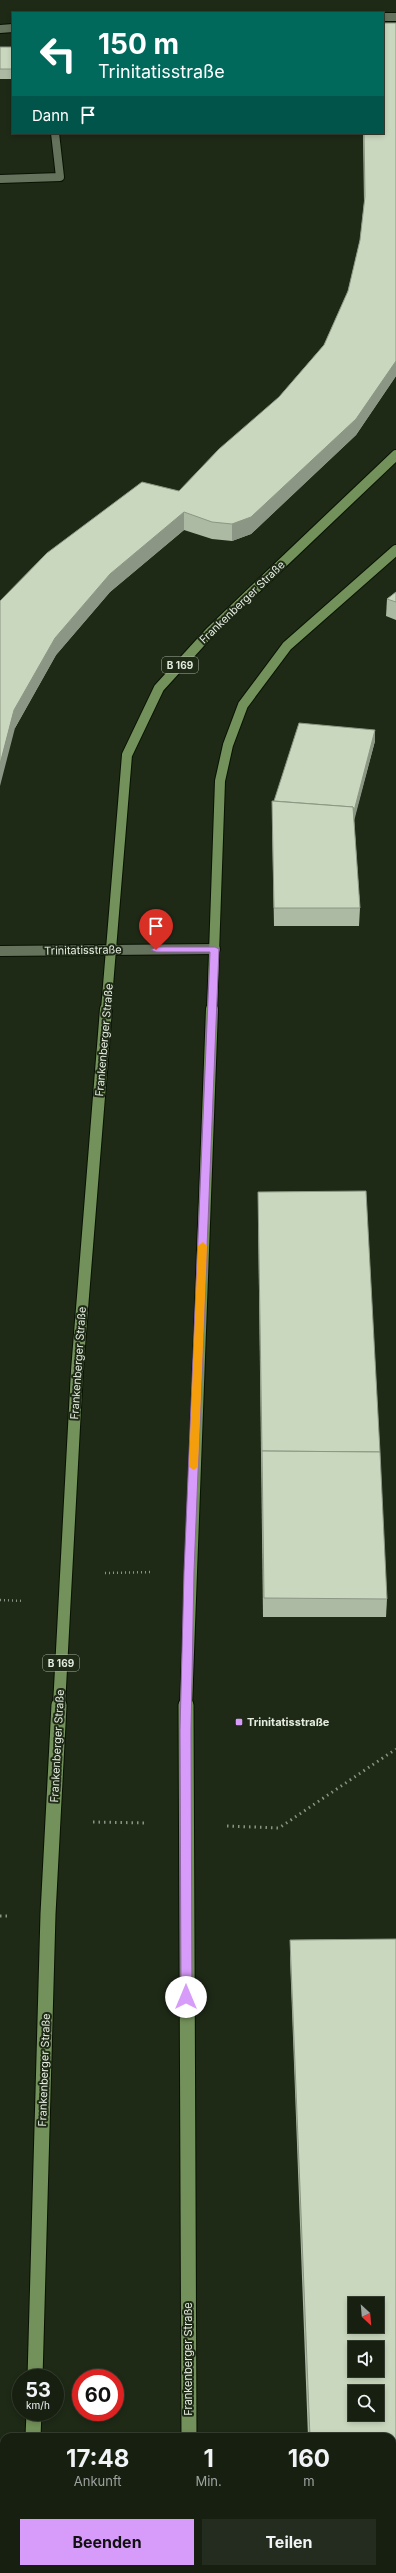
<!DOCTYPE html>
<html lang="de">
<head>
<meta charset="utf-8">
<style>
  :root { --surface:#161f10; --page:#232c1e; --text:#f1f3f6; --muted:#9ea29f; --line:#353d30; --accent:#d79bf9 }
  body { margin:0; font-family:Inter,sans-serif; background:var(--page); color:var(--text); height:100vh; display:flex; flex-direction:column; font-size:15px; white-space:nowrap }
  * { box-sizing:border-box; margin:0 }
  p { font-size:13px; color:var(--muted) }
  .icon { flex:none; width:22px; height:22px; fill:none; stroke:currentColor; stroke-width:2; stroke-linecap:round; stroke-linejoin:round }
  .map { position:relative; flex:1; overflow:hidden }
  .drawer { position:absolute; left:0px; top:2433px; width:396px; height:140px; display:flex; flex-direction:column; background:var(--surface); border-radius:12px 12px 0 0; box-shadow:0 2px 6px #0003,0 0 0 1px var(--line) }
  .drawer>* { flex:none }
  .top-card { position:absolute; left:12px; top:12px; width:372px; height:122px; border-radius:0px; box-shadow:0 2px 6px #0003,0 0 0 1px var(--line); background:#00695c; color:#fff; overflow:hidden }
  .needle { width:26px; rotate:154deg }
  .buttons { position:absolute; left:348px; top:2297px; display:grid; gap:8px }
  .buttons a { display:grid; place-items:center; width:36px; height:36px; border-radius:0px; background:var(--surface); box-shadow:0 2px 6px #0003,0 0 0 1px var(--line); font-size:20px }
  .speed { position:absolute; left:12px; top:2369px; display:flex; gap:8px; font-size:20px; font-weight:700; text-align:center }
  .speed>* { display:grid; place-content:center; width:52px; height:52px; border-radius:50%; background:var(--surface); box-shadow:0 2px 6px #0003,0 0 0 1px var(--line); line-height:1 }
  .speed small { font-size:10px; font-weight:400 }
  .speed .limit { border:6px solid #d22; background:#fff; color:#111 }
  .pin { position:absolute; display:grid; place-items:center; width:34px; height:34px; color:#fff; margin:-41px -17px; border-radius:50% 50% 50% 0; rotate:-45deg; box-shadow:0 0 4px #0007 }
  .pin .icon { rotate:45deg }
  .me { position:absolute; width:44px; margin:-22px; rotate:0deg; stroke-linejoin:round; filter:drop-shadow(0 0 3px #0008) }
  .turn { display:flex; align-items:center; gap:14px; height:84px; padding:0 20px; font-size:18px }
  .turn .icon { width:52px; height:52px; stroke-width:2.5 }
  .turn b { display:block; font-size:28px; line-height:34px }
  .then { display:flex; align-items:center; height:38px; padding:0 20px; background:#0003; gap:8px; font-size:15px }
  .eta { display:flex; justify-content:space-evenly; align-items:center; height:68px; text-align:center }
  .eta b { font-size:24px; font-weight:700; line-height:28px }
  .primary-button { display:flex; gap:8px; margin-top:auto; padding:8px 20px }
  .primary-button a { flex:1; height:46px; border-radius:0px; background:var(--accent); color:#111; font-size:16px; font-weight:700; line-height:46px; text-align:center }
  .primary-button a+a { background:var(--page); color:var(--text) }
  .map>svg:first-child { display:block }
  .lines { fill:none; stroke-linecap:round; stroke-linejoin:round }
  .minor-far1-casing { stroke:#081202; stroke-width:10 }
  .minor-casing { stroke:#081202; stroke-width:12 }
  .major-far2-casing { stroke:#081202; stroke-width:12 }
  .major-far1-casing { stroke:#081202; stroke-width:14 }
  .major-casing { stroke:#081202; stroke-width:17 }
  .path-far1 { stroke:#8b9484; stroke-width:2.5; stroke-dasharray:1 3; stroke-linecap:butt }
  .path { stroke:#8b9484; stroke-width:3; stroke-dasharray:1.5 4; stroke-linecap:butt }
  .minor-far1 { stroke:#65725c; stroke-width:8 }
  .minor { stroke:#65725c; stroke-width:10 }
  .major-far2 { stroke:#73915a; stroke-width:10 }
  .major-far1 { stroke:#73915a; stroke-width:12 }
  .major { stroke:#73915a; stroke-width:15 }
  .wall { fill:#acb9a3; fill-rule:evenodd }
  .shaded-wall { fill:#8c9684 }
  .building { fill:#c8d7bd; stroke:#8c9684; fill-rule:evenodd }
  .route { fill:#d79bf9; stroke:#8c65a2 }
  .slow { fill:#f59e0b }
  .poi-dot { fill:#d79bf9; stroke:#1e2916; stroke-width:1.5 }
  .labels { text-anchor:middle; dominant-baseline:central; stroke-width:4; stroke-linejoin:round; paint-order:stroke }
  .shield { fill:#1e2916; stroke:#a9b2a3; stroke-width:1 }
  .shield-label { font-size:10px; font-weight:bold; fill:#e4ecdf }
  .street-label { font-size:11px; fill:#e4ecdf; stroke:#1e2916 }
  .poi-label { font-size:11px; font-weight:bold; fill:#e4ecdf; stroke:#1e2916; text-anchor:start }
</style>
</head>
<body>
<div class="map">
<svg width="396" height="2573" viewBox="0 0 396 2573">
  <rect width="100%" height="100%" fill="#1e2916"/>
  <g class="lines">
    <g class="minor-far1-casing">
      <g id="minor-far1">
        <path d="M383 17H396"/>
        <path d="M0 29 13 28"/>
        <path d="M0 179 60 177 55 133"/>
      </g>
    </g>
    <g class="minor-casing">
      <path id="minor" d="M0 951 215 949"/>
    </g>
    <g class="major-far2-casing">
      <g id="major-far2">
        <path d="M106 1010 127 755 159 688 210 632 396 455"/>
        <path d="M212 1010 220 781 228 745 243 705 287 646 396 550"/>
      </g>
    </g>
    <g class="major-far1-casing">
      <g id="major-far1">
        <path d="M59 1706 77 1371 106 1009"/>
        <path d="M186 1706 212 1009"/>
      </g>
    </g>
    <g class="major-casing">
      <g id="major">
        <path d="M186 1705 189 2437"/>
        <path d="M35 2378 48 1914 59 1705"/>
        <path d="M33 2437 34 2412"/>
        <path d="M32 2569V2573"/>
        <path d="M189 2569V2573"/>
      </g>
    </g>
    <g class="path-far1">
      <path d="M105 1573 152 1572"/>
      <path d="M0 1600 24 1601"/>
    </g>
    <g class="path">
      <path d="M93 1822 146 1823"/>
      <path d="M227 1826 279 1828 396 1749"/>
      <path d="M0 1916H8"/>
    </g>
    <use href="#minor-far1" class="minor-far1"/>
    <use href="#minor" class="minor"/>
    <use href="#major-far2" class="major-far2"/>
    <use href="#major-far1" class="major-far1"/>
    <use href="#major" class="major"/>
  </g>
  <g class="wall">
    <path d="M396 23V376L356 435 251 534 232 541 212 539 184 530 110 592 56 655 15 728 0 601 179 491 279 397 324 345 348 291 360 240 364 203 363 133H383Z"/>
    <rect x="0" y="47" width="13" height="32"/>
    <path d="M396 592V620L386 616 387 599Z"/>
    <path d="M375 730V741L354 819 360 908 359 926H274L272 819V801H274Z"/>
    <path d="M258 1192 387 1599 386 1617H263L258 1210Z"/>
    <path d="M396 1939V2573H313V2569H392V2437H308L290 1958V1940ZM355 2304H377V2326H355ZM355 2348H377V2370H355ZM355 2392H377V2414H355Z"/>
  </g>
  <g class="shaded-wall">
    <path d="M396 361V376L356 435 251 534 232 541V524Z"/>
    <path d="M184 512V530L110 592 56 655 15 728 0 786V764L14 710 55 638 110 574Z"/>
    <path d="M375 730V741L353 825V813Z"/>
  </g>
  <g class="building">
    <path d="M383 23H396V361L356 419 251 517 232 524 212 522 184 512 110 574 55 638 14 710 0 764V601L47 553 142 482 179 491 219 449 279 397 324 345 348 291 360 240 365 196 364 133H383Z"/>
    <rect x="0" y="47" width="13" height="22"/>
    <path d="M396 592V602L387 599Z"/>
    <path d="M299 723 375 730 354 811 353 807 274 801Z"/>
    <path d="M272 801 353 807 360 908H274Z"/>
    <path d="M366 1191 380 1452 262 1451 258 1192Z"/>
    <path d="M262 1451 380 1452 387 1599 264 1598Z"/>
    <path d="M396 1939V2573H315V2569H392V2437H310L290 1940ZM355 2304H377V2326H355ZM355 2348H377V2370H355ZM355 2392H377V2414H355Z"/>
  </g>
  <path class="route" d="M215 947 219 949 194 1572 191 1730 192 1997 186 2002 181 1997 180 1730 184 1572 210 952H156L151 950 156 947Z"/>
  <path class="slow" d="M203 1242 207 1246 198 1467 194 1470 189 1467 198 1246Z"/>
  <rect class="poi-dot" x="235" y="1718" width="8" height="8" rx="2"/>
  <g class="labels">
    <g class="shield">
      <rect x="162" y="657" width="36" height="16" rx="3"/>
      <rect x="43" y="1655" width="36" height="16" rx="3"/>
    </g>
    <g class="shield-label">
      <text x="180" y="665">B 169</text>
      <text x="61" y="1663">B 169</text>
    </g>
    <g class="street-label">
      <text transform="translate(242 602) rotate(-44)">Frankenberger Straße</text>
      <text transform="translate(83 950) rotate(-1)">Trinitatisstraße</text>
      <text transform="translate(104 1040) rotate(-85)">Frankenberger Straße</text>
      <text transform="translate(78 1363) rotate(-86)">Frankenberger Straße</text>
      <text transform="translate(57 1746) rotate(-87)">Frankenberger Straße</text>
      <text transform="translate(44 2070) rotate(-88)">Frankenberger Straße</text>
      <text transform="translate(188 2359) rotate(-90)">Frankenberger Straße</text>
    </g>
    <g class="poi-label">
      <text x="247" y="1722">Trinitatisstraße</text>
    </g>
  </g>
</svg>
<div class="buttons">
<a><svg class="needle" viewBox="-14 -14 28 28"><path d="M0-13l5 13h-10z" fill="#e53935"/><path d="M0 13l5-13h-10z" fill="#9ea29f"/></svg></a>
<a><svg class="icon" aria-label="sound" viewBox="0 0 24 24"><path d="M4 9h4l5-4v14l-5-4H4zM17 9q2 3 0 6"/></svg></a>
<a><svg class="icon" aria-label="search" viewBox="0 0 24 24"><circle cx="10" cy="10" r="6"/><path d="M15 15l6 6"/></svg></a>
</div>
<div class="speed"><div>53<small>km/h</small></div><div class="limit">60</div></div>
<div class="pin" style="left:156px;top:950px;background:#d93025"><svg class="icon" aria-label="arrive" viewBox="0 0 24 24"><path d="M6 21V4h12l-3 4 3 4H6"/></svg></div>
<svg class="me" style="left:186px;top:1997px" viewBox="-20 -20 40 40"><circle r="19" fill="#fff"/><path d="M0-13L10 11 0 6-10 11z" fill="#d79bf9"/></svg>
<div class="top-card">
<div class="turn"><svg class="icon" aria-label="left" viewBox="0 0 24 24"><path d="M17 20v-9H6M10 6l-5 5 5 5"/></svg><div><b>150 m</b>Trinitatisstraße</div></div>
<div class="then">Dann<svg class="icon" aria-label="arrive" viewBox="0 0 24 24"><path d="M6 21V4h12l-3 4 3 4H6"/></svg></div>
</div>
<section class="drawer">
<div class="eta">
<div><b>17:48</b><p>Ankunft</p></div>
<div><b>1</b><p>Min.</p></div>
<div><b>160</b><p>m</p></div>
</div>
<div class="primary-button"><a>Beenden</a><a>Teilen</a></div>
</section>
</div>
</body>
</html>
